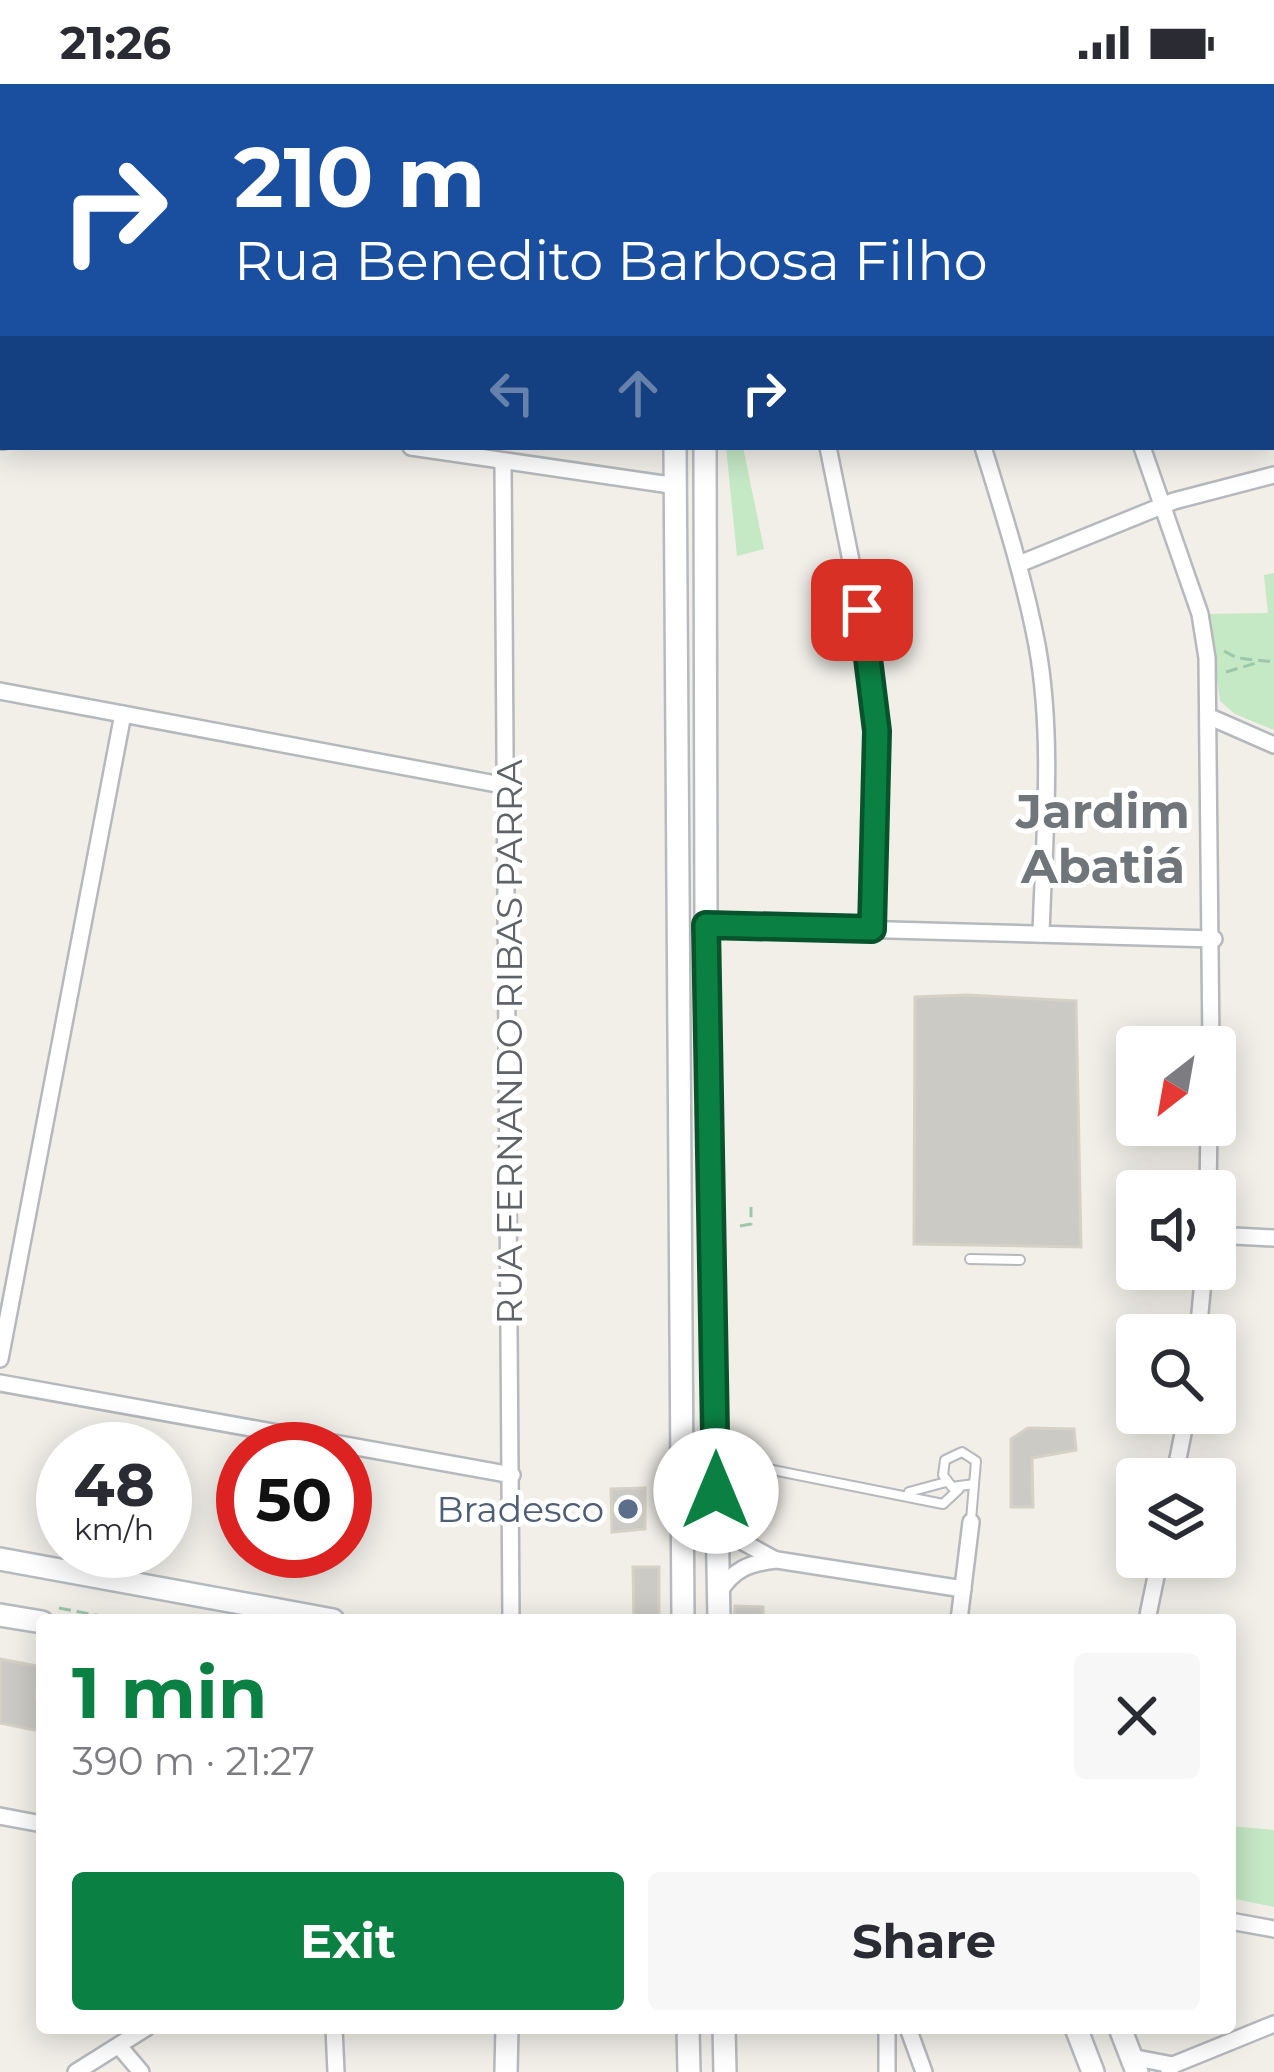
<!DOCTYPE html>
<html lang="en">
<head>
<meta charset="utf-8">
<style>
  :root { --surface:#fff; --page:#f7f7f7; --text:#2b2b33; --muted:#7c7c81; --accent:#0b8043 }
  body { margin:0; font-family:Montserrat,sans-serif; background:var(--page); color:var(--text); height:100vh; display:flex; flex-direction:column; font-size:45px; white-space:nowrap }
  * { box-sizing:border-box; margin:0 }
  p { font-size:39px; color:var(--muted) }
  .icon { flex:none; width:66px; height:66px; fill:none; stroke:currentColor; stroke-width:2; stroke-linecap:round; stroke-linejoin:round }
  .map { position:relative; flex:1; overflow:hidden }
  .drawer { position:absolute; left:36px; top:1530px; width:1200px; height:420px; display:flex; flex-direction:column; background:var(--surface); border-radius:12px; box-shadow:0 6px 30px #0003 }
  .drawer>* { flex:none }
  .banner { position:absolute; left:0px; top:0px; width:1275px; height:366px; box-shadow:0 6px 30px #0003; background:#1a4fa0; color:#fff; overflow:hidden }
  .needle { width:78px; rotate:211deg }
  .tools { position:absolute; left:1116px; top:942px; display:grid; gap:24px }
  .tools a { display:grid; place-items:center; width:120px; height:120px; border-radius:12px; background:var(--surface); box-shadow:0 6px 30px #0003; font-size:60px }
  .speed { position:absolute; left:36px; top:1338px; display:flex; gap:24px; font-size:60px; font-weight:700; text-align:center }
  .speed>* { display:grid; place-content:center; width:156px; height:156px; border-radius:50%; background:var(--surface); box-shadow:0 6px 30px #0003; line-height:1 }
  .speed small { font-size:30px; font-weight:400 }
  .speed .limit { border:18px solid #d22; background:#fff; color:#111 }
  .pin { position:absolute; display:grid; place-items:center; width:102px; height:102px; color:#fff; margin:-51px; border-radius:24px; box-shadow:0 6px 18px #0006 }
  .me { position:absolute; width:132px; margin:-66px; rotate:0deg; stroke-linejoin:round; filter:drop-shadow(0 0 9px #0008) }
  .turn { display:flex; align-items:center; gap:42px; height:252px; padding:0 36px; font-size:54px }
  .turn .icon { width:156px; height:156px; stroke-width:2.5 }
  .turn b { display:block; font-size:84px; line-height:102px }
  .lanes { display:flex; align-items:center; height:114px; padding:0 36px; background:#0003; justify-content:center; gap:60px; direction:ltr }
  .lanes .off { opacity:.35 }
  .round { display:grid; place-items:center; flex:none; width:126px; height:126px; border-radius:12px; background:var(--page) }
  .overview { display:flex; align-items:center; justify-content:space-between; height:204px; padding:0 36px }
  h1 { font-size:72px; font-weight:700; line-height:90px; color:var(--accent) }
  .primary-button { display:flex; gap:24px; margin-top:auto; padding:24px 36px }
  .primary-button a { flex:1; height:138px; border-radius:12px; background:var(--accent); color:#fff; font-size:48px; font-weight:700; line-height:138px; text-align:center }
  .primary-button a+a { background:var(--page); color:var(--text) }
  .status { display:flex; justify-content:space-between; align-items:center; height:84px; padding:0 60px; background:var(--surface); direction:ltr }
  .status svg { height:33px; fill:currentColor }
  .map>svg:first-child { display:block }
  .green { fill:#c5e8c5 }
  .building { fill:#cccac5; stroke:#d6d1c6; stroke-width:3 }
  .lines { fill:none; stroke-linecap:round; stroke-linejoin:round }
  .lane-casing { stroke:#b5b8bc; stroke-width:12 }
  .street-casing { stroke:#b5b8bc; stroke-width:20 }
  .secondary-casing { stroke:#b6babf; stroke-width:26 }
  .path { stroke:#9cc7a9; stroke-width:3; stroke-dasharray:12 6; stroke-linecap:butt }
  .lane { stroke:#fff; stroke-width:8 }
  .street { stroke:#fff; stroke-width:15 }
  .secondary { stroke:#fff; stroke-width:21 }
  .route-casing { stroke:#07532c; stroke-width:30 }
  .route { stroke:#0b8043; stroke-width:21 }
  .service-dot { fill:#5c6f8a; stroke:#fff; stroke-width:4.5 }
  .labels { text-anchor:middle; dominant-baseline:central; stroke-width:10; stroke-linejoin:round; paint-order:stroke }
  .street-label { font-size:36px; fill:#5f6368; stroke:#fff }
  .service-label { font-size:36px; fill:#4e5e75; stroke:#fff; text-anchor:end }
  .district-label { font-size:48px; font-weight:bold; fill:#70757a; stroke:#fff }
</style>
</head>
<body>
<div class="status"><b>21:26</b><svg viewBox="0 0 49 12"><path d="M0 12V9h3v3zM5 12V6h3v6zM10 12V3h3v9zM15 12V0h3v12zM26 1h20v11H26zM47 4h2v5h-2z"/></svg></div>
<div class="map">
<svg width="1274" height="1988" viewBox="0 0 1274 1988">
  <rect width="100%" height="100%" fill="#f1efe8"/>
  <g class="green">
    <path d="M726 363H743L764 465 737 472Z"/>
    <path d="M1274 489V646L1235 630 1220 617 1208 530 1268 529 1264 491Z"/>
    <path d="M1230 1742 1274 1746V1823L1230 1814Z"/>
  </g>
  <g class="building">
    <path d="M967 911 1076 917 1081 1163 914 1160 915 913Z"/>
    <path d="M1028 1344 1074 1345 1076 1366 1032 1374 1033 1423H1011V1355Z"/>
    <path d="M645 1404V1445L612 1448 611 1405Z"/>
    <path d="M633 1483H659V1535H634Z"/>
    <path d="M735 1522 763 1523V1536H734Z"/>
    <path d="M0 1575 42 1583 36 1615 42 1617 39 1647 0 1639Z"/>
  </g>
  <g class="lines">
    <g class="lane-casing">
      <g id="lane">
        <path d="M970 1175 1020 1176"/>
        <path d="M718 1375 943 1420 959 1405"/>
        <path d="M909 1408 946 1398"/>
        <path d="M971 1436 976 1377 962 1368 945 1376 943 1391 952 1403 974 1400"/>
      </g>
    </g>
    <g class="street-casing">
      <g id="street">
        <path d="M368 0 373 3"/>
        <path d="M718 0 719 3"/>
        <path d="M870 0 871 3"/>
        <path d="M1025 0 1026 3"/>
        <path d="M1178 0 1179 3"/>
        <path d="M151 3 154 0"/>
        <path d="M1272 80 1274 79"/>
        <path d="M0 149 3 147"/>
        <path d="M1272 231 1274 230"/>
        <path d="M1272 294 1274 300"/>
        <path d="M411 363 677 402"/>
        <path d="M828 363 869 566 877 647 872 845"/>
        <path d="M983 363C1003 428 1024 493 1037 561 1054 654 1044 756 1041 850"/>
        <path d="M1142 363 1200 530 1207 574 1211 963"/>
        <path d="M503 379 511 1536"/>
        <path d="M1019 480 1174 417 1274 391"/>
        <path d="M0 607 507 702"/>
        <path d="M1210 633 1274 661"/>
        <path d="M706 841 1214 855"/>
        <path d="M1208 1107 1209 1041"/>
        <path d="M1215 1151 1274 1154"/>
        <path d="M1198 1251 1204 1185"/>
        <path d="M0 1275 123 630"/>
        <path d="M0 1299 512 1391"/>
        <path d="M1174 1395 1187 1329"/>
        <path d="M719 1432 732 1452 774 1475"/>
        <path d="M718 1510C733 1485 749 1479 777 1476L963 1505"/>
        <path d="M959 1536 971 1438"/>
        <path d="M1147 1536 1160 1473"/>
        <path d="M0 1732 42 1740"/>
        <path d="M1230 1837 1274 1845"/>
        <path d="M334 1944 336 1988"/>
        <path d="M887 1944V1988"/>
        <path d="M908 1944 924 1988"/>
        <path d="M119 1962 141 1988"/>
        <path d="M1131 1973 1173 1981 1169 1986"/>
        <path d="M1173 1981 1274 1940"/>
        <path d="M76 1988 146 1944"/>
      </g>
    </g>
    <g class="secondary-casing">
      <g id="secondary">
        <path d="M630 0V3"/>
        <path d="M670 0 671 3"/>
        <path d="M384 3 386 0"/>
        <path d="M0 354H3"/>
        <path d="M675 363 683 1536"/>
        <path d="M705 363 706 841 719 1536"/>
        <path d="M0 1475 333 1536"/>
        <path d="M0 1531 42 1538"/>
        <path d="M688 1944 689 1988"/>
        <path d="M724 1944 725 1988"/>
        <path d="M1076 1944 1093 1988"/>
        <path d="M1120 1944 1137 1988"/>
        <path d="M506 1988 507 1944"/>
      </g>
    </g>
    <g class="path">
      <path d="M1224 567 1237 574 1274 578"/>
      <path d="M1226 588 1256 579"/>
      <path d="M740 1142 751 1140V1123"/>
      <path d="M59 1524 122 1536"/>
    </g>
    <use href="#lane" class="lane"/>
    <use href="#street" class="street"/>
    <use href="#secondary" class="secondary"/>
  </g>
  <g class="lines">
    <g class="route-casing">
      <path id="route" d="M716 1407 706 841 872 845 877 647 862 526"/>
    </g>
    <use href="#route" class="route"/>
  </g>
  <circle class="service-dot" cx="628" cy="1425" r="12"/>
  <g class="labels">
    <g class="street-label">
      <text transform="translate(509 958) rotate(-90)">RUA FERNANDO RIBAS PARRA</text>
    </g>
    <g class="service-label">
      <text x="604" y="1425">Bradesco</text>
    </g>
    <g class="district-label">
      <text x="1103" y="727">Jardim<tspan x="1103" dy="55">Abatiá</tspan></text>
    </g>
  </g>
</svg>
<div class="tools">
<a><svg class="needle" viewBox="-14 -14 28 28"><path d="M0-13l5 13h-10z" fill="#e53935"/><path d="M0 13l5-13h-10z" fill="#7c7c81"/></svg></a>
<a><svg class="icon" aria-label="sound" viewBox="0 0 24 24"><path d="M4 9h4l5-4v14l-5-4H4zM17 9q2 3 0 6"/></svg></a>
<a><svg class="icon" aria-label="search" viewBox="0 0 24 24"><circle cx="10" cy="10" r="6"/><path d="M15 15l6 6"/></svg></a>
<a><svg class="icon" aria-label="layers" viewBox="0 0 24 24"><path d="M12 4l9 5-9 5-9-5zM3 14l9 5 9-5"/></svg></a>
</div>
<div class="speed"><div>48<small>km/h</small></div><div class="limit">50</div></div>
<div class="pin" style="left:862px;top:526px;background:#d93025"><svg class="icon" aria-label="arrive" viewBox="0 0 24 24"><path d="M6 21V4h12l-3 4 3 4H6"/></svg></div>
<svg class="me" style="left:716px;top:1407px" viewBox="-20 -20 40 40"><circle r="19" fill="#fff"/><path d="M0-13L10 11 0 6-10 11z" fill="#0b8043"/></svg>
<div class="banner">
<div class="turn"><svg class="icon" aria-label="right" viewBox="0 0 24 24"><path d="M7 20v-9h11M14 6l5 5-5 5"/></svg><div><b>210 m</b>Rua Benedito Barbosa Filho</div></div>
<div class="lanes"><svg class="icon off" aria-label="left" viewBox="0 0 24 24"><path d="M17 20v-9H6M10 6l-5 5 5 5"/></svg><svg class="icon off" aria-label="ahead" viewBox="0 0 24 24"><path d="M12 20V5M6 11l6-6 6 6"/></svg><svg class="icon" aria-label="right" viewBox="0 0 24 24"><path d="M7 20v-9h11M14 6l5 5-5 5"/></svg></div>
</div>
<section class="drawer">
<div class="overview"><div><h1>1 min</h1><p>390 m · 21:27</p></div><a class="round"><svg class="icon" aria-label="close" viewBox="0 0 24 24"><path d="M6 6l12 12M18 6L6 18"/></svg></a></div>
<div class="primary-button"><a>Exit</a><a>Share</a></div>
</section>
</div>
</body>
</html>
